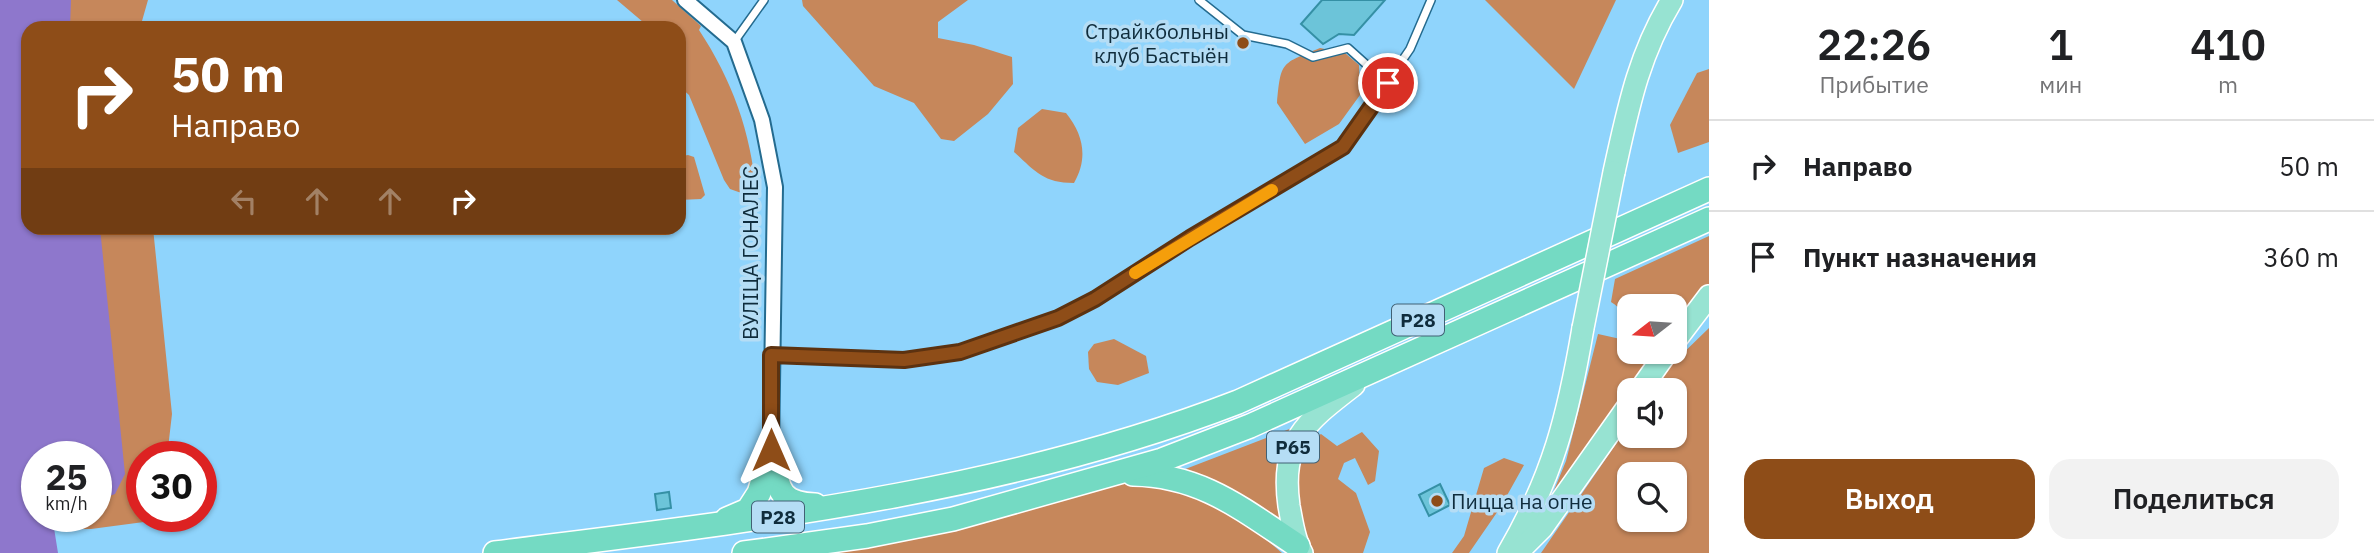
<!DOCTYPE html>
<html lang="ru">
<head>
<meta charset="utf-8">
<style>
  :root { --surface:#fff; --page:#f2f2f2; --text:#202124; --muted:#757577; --line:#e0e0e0; --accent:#8e4d18 }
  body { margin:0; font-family:"IBM Plex Sans",sans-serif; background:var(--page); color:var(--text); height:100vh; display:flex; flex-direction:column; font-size:26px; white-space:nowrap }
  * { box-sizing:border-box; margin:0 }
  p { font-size:23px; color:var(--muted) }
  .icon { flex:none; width:38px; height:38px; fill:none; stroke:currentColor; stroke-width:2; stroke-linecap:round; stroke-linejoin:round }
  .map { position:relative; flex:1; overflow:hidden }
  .panel { display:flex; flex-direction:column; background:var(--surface); width:665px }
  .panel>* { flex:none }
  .banner { position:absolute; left:21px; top:21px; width:665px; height:214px; border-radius:21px; box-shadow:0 2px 5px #0004; background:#8e4d18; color:#fff; overflow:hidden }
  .needle { width:46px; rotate:253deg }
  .buttons { position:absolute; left:1617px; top:294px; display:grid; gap:14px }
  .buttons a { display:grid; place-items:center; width:70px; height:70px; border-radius:14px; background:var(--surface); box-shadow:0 2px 5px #0004; font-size:35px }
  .speed { position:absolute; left:21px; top:441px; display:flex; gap:14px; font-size:35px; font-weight:700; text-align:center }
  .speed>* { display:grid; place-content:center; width:91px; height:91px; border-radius:50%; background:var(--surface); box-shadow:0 2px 5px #0004; line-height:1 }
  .speed small { font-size:18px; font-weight:400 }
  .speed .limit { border:10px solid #d22; background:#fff; color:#111 }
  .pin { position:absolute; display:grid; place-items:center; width:60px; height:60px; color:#fff; margin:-30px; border:4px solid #fff; border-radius:50%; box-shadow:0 2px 7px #0007 }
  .me { position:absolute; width:77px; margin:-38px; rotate:0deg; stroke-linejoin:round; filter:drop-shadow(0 0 5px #0008) }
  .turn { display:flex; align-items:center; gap:24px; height:147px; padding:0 35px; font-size:32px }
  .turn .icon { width:91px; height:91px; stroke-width:2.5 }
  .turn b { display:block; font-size:49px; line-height:60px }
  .lanes { display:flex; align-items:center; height:66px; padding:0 35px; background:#0003; justify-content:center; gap:35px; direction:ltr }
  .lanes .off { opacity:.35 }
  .eta { display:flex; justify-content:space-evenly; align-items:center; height:119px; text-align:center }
  .eta b { font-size:42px; font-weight:600; line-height:49px }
  .action { display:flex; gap:14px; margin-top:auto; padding:14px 35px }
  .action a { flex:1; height:80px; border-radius:21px; background:var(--accent); color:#fff; font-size:28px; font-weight:600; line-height:80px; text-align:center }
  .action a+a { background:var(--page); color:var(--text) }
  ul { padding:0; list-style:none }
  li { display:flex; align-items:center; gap:21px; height:91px; padding:0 35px; border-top:2px solid var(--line) }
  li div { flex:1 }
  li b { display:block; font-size:26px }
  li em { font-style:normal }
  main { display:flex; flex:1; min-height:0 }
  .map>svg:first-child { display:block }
  .green { fill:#c6875b; fill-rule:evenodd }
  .water { fill:#8e77cc }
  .building { fill:#6cc4d9; stroke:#3590a5; stroke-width:2 }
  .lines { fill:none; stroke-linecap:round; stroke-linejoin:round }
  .service-casing { stroke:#246b8f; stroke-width:10 }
  .minor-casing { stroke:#246b8f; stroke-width:18 }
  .primary-casing { stroke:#fff; stroke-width:24 }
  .trunk-casing { stroke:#fff; stroke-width:26 }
  .service { stroke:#fff; stroke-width:7 }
  .minor { stroke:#fff; stroke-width:14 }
  .primary { stroke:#97e3d2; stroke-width:21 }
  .trunk { stroke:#74dac3; stroke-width:23 }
  .primary-bridge-casing { stroke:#fff; stroke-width:24; stroke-linecap:butt }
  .primary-bridge { stroke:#97e3d2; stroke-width:21 }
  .route-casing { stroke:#5c3210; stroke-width:18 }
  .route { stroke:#8e4d18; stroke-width:12 }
  .slow { stroke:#f59e0b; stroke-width:12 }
  .poi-dot { fill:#8e4d18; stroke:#b5ddf5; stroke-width:2.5 }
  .labels { text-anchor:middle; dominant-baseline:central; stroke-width:7; stroke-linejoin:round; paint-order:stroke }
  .shield { fill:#b5ddf5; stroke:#416174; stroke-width:2 }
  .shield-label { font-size:19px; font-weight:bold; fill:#0f2c3c }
  .poi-label { font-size:21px; fill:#0f2c3c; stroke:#b5ddf5; text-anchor:end }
  .street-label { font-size:21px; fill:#0f2c3c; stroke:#b5ddf5 }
</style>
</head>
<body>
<main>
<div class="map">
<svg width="1709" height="553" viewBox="0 0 1709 553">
  <rect width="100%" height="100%" fill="#8fd4fc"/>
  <g class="green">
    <path d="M0 0H148L140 28H28V228H153L172 414 167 457H142V516H160L159 520 91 529 0 530ZM37 457H96V516H37Z"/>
    <path d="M617 0H672L701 26 699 30C732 80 751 132 756 192L747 195 730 189 724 180 689 95 679 86V28H650Z"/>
    <path d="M802 0H968L938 22V38L974 45 1012 57 1013 84 988 114 954 141 941 139 914 103 874 86 803 6Z"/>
    <path d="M1485 0H1616L1574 89Z"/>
    <path d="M1320 48 1345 53 1359 65 1360 95 1339 124 1305 144 1277 103C1281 61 1281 64 1320 48Z"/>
    <path d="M1709 69V142L1678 153 1670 125 1697 73Z"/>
    <path d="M1042 109 1066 113C1084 135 1088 159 1074 183 1043 183 1035 171 1014 152L1018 128Z"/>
    <path d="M688 155 694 157 705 195 701 199 679 200V160L683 156Z"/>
    <path d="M1709 236V284L1675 329V306H1629V352H1658L1548 505 1566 461 1598 334 1625 340C1626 322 1627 312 1611 302L1615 279Z"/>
    <path d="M1709 328V553H1541L1629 425V436H1675V390H1654L1673 363ZM1629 474H1675V520H1629Z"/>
    <path d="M1114 339 1146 356 1149 373 1118 385 1097 382 1089 369 1088 352 1094 344Z"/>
    <path d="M1292 428 1295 431 1289 530C1254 499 1220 485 1175 473Z"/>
    <path d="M1362 432 1379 451 1375 481 1368 485 1355 458 1344 463 1338 479 1356 493 1370 532 1363 553H1313L1301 523 1294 479 1303 445 1321 434 1337 446Z"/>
    <path d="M1504 458 1524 465 1500 508 1469 553H1452L1464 536 1484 468Z"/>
    <path d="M1151 479 1235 512 1282 553H811L1131 480Z"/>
  </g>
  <path class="water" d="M0 0H71L70 28H28V228H100L125 474 115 494 96 501V457H37V516H56L54 528 58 553H0Z"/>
  <g class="building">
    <path d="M1322 0H1385L1354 35 1339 34 1323 44 1301 24Z"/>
    <path d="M1440 484 1450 505 1429 516 1419 495Z"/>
    <path d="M669 492 671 508 657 510 655 494Z"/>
  </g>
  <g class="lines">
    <g class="service-casing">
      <g id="service">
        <path d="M1199 0 1243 35 1287 44 1313 57 1348 48 1388 84"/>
        <path d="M734 42 764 0"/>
        <path d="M771 355 904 360 960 352 1058 318 1095 299 1190 238 1343 147 1410 49 1431 0"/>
      </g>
    </g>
    <g class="minor-casing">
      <path id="minor" d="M685 0 734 42 762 120 775 187 771 450"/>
    </g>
    <g class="primary-casing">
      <g id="primary">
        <path d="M1614 172C1628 109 1638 56 1672 0"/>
        <path d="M1675 341 1709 296"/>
        <path d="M1640 390 1667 352"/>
        <path d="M1302 553C1294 540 1292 521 1289 506 1280 441 1306 422 1354 385"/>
        <path d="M1508 553C1553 476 1568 416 1583 328"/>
        <path d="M1517 553 1542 528 1629 405"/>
      </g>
    </g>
    <g class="trunk-casing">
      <g id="trunk">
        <path d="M771 450C778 484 775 504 815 505"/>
        <path d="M1133 474C1202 475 1243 510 1298 546"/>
        <path d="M727 519 748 510 759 493 770 457"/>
        <path d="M495 553C746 521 1000 494 1238 402L1709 189"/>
        <path d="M744 553 867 536 953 519 1162 460 1250 426 1709 219"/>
      </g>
    </g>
    <use href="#service" class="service"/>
    <use href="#minor" class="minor"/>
    <use href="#primary" class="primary"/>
    <use href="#trunk" class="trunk"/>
    <g class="primary-bridge-casing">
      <path id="primary-bridge" d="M1583 328 1614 172"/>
    </g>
    <use href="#primary-bridge" class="primary-bridge"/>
  </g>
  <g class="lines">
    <g class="route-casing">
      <path id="route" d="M771 450V355L904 360 960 352 1058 318 1095 299 1190 238 1343 147 1388 83"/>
    </g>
    <use href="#route" class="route"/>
    <path class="slow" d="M1135 273 1272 190"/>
  </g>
  <g class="poi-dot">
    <circle cx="1243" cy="43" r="7"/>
    <circle cx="1437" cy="501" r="7"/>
  </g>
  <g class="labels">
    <g class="shield">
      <rect x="1392" y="304.5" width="52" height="31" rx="5"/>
      <rect x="1267" y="431.5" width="52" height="31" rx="5"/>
      <rect x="752" y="501.5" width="52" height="31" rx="5"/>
    </g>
    <g class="shield-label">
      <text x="1418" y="320">Р28</text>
      <text x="1293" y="447">Р65</text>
      <text x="778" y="517">Р28</text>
    </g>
    <g class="poi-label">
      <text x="1229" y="31">Страйкбольны<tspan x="1229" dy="24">клуб Бастыён</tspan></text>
      <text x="1451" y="501" text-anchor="start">Пицца на огне</text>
    </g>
    <g class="street-label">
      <text transform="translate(750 253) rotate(-90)">ВУЛІЦА ГОНАЛЕС</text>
    </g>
  </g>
</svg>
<div class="buttons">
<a><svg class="needle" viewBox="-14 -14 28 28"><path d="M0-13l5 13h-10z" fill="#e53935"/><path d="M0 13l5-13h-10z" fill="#757577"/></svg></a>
<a><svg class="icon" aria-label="sound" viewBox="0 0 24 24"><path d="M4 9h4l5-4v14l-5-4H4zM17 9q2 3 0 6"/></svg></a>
<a><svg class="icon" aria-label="search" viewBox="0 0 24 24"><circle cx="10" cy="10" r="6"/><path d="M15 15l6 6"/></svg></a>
</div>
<div class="speed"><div>25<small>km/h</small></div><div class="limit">30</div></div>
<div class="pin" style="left:1388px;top:83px;background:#d93025"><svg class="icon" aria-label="arrive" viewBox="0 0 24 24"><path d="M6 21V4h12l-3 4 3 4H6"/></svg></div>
<svg class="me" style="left:771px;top:450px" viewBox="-20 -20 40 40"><path d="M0-17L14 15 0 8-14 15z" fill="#8e4d18" stroke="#fff" stroke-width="4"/></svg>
<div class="banner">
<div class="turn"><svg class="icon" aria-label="right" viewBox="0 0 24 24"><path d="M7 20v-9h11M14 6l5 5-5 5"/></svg><div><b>50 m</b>Направо</div></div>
<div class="lanes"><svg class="icon off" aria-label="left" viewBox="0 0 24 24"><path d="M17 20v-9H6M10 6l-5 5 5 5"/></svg><svg class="icon off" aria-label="ahead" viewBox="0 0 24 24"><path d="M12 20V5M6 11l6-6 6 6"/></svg><svg class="icon off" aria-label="ahead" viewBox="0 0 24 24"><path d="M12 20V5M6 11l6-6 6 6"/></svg><svg class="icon" aria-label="right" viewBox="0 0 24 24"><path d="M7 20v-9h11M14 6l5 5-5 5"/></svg></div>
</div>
</div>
<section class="panel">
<div class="eta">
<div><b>22:26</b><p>Прибытие</p></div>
<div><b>1</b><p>мин</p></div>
<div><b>410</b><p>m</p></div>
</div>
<ul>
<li><svg class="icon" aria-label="right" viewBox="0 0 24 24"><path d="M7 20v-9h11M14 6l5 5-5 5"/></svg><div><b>Направо</b></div><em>50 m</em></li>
<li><svg class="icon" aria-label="arrive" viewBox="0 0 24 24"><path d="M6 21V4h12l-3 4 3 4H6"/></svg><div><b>Пункт назначения</b></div><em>360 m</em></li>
</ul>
<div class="action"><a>Выход</a><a>Поделиться</a></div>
</section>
</main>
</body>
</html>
